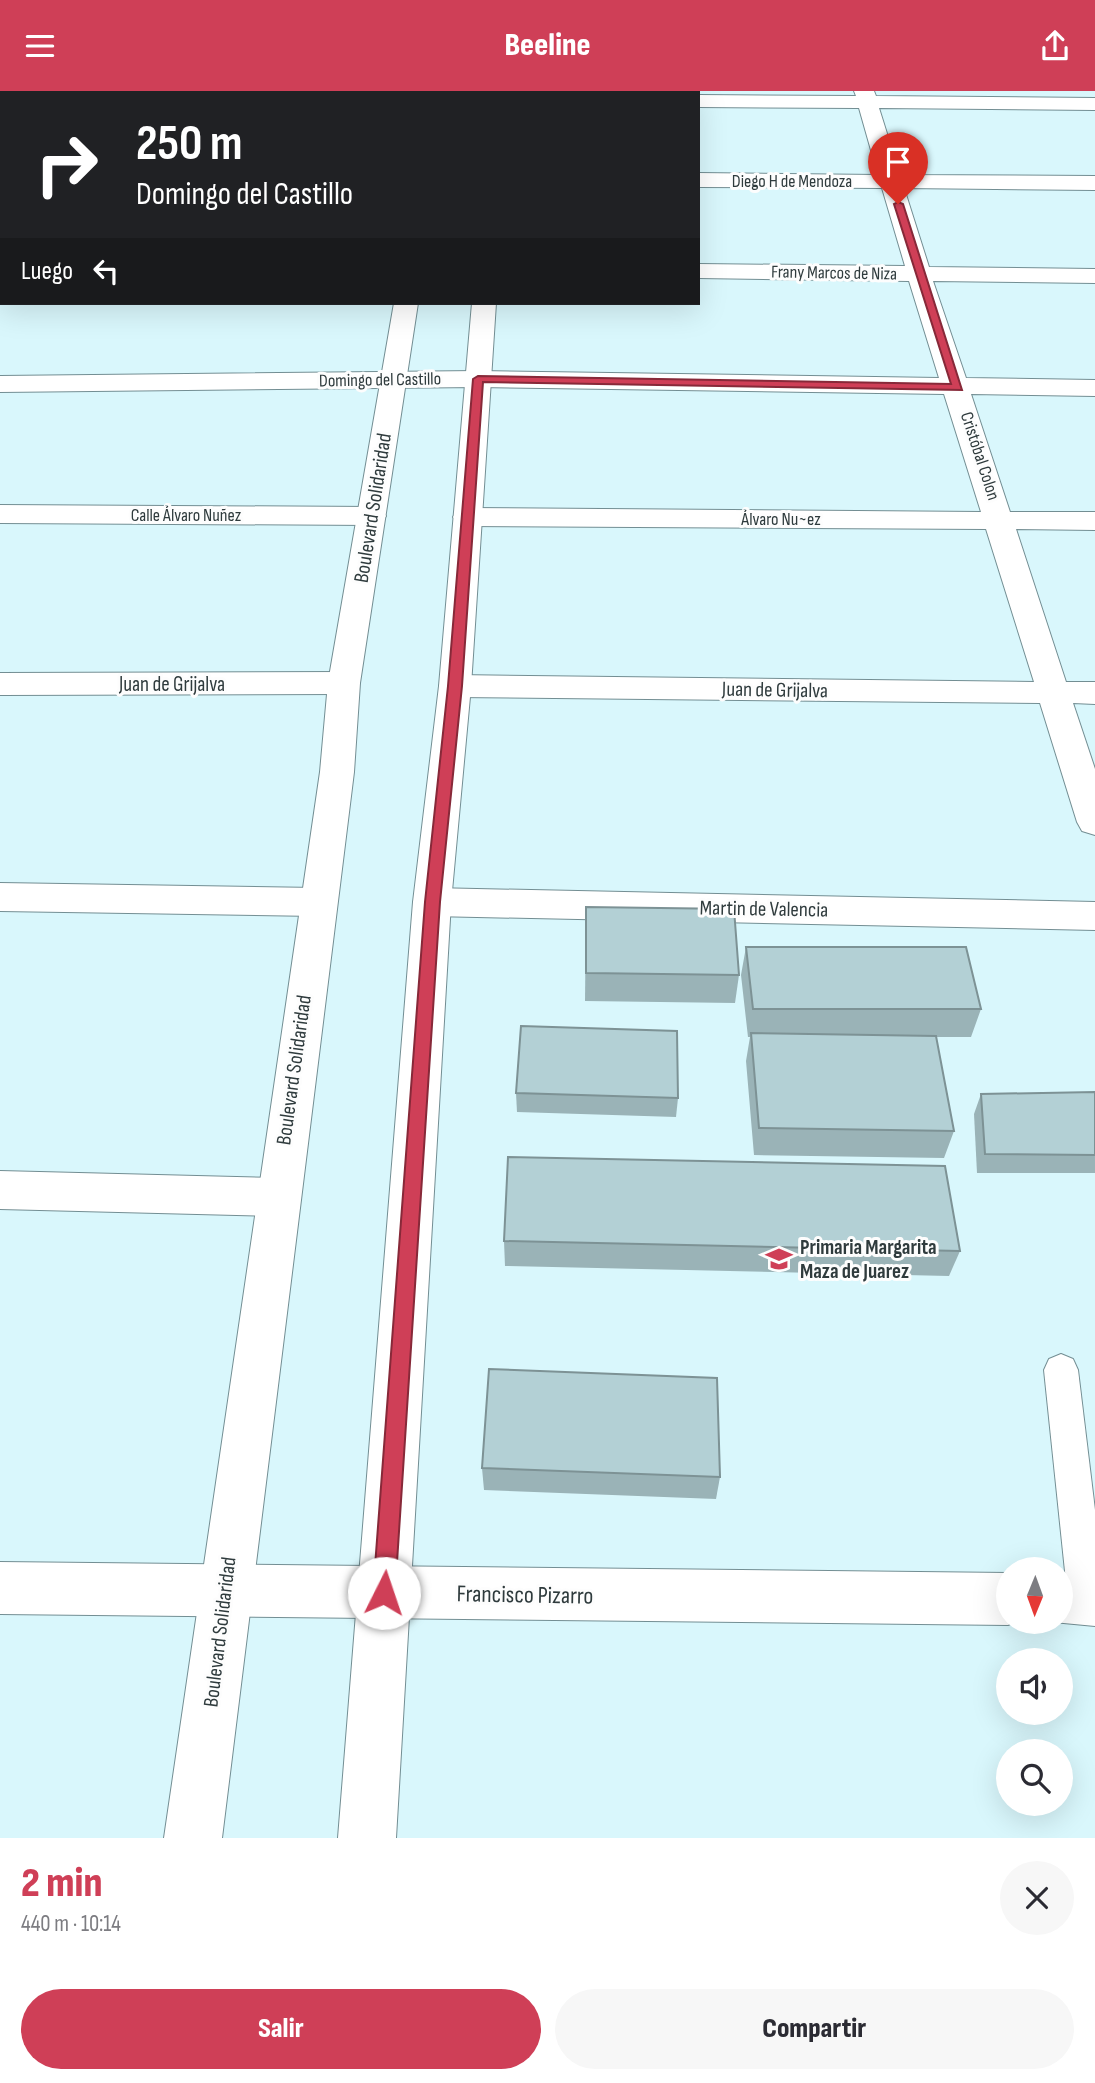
<!DOCTYPE html>
<html lang="es">
<head>
<meta charset="utf-8">
<style>
  :root { --surface:#fff; --page:#f7f7f7; --text:#2b2b33; --muted:#7c7c81; --accent:#cf3f57 }
  body { margin:0; font-family:"Sofia Sans Condensed",sans-serif; background:var(--page); color:var(--text); height:100vh; display:flex; flex-direction:column; font-size:26px; white-space:nowrap }
  * { box-sizing:border-box; margin:0 }
  p { font-size:23px; color:var(--muted) }
  .icon { flex:none; width:38px; height:38px; fill:none; stroke:currentColor; stroke-width:2; stroke-linecap:round; stroke-linejoin:round }
  .map { position:relative; height:1747px; overflow:hidden }
  .details { display:flex; flex-direction:column; background:var(--surface); flex:1 }
  .details>* { flex:none }
  .hud { position:absolute; left:0px; top:0px; width:700px; height:214px; box-shadow:0 7px 28px #0002; background:#202124; color:#fff; overflow:hidden }
  .needle { width:46px; rotate:181deg }
  .tools { position:absolute; left:996px; top:1466px; display:grid; gap:14px }
  .tools a { display:grid; place-items:center; width:77px; height:77px; border-radius:50%; background:var(--surface); box-shadow:0 7px 28px #0002; font-size:35px }
  .pin { position:absolute; display:grid; place-items:center; width:60px; height:60px; color:#fff; margin:-72px -30px; border-radius:50% 50% 50% 0; rotate:-45deg; box-shadow:0 0 7px #0007 }
  .pin .icon { rotate:45deg }
  .me { position:absolute; width:77px; margin:-38px; rotate:4deg; stroke-linejoin:round; filter:drop-shadow(0 0 5px #0008) }
  .turn { display:flex; align-items:center; gap:24px; height:147px; padding:0 21px; font-size:32px }
  .turn .icon { width:91px; height:91px; stroke-width:2.5 }
  .turn b { display:block; font-size:49px; line-height:60px }
  .then { display:flex; align-items:center; height:66px; padding:0 21px; background:#0003; gap:14px; font-size:26px }
  .round { display:grid; place-items:center; flex:none; width:74px; height:74px; border-radius:37px; background:var(--page) }
  .summary { display:flex; align-items:center; justify-content:space-between; height:119px; padding:0 21px }
  h1 { font-size:42px; font-weight:800; line-height:52px; color:var(--accent) }
  .primary-button { display:flex; gap:14px; margin-top:auto; padding:14px 21px }
  .primary-button a { flex:1; height:80px; border-radius:42px; background:var(--accent); color:#fff; font-size:28px; font-weight:800; line-height:80px; text-align:center }
  .primary-button a+a { background:var(--page); color:var(--text) }
  header { display:flex; justify-content:space-between; align-items:center; height:91px; padding:0 21px; background:var(--accent); color:#fff; font-size:32px; font-weight:800 }
  .map>svg:first-child { display:block }
  .lines { fill:none; stroke-linecap:round; stroke-linejoin:round }
  .lane-casing { stroke:#738e93; stroke-width:2 }
  .street-casing { stroke:#738e93; stroke-width:2 }
  .primary-casing { stroke:#738e93; stroke-width:2 }
  .lane { fill:#fff; fill-rule:evenodd }
  .street { fill:#fff; fill-rule:evenodd }
  .primary { fill:#fff; fill-rule:evenodd }
  .wall { fill:#9ab3b7 }
  .building { fill:#b3d0d5; stroke:#7d9295; stroke-width:2 }
  .route { fill:#cf3f57; stroke:#872939; stroke-width:2 }
  .labels { text-anchor:middle; dominant-baseline:central; stroke-width:6; stroke-linejoin:round; paint-order:stroke }
  .far-street-label { font-size:18px; fill:#2f3b3d; stroke:#fdfdfd }
  .street-label { font-size:21px; fill:#2f3b3d; stroke:#fdfdfd }
  .poi-label { font-size:21px; font-weight:bold; fill:#2f3b3d; stroke:#fdfdfd; text-anchor:start }
  .near-street-label { font-size:24px; fill:#2f3b3d; stroke:#fdfdfd }
</style>
</head>
<body>
<header><svg class="icon" aria-label="menu" viewBox="0 0 24 24"><path d="M4 6h16M4 12h16M4 18h16"/></svg>Beeline<svg class="icon" aria-label="share" viewBox="0 0 24 24"><path d="M12 15V3M7 8l5-5 5 5M5 13v7h14v-7"/></svg></header>
<div class="map">
<svg width="1095" height="1747" viewBox="0 0 1095 1747">
  <rect width="100%" height="100%" fill="#d9f7fc"/>
  <g class="lines">
    <g class="lane-casing">
      <path id="lane" d="M1061 1263 1073 1268 1078 1279 1095 1419V1525L1087 1528 1074 1522 1068 1509 1044 1279 1049 1268Z"/>
    </g>
    <g class="street-casing">
      <g id="street">
        <path d="M107 0H262L261 2Z"/>
        <path d="M854 0H874L876 5 1095 7V19L879 17 900 84 1095 85V99L904 97 929 176 1095 178V192L933 190 966 287 1095 289V305L971 303 1010 421H1095V439L1016 438 1066 591H1095V613L1073 612 1095 678V744L1082 740 1077 731 1040 612 455 606 443 602 439 595 443 588 455 584 1034 591 986 438 467 435 457 432 453 426 457 420 467 417 981 421 944 303 478 296 0 301V285L478 280 939 287 909 190 698 187V173L905 175 882 97 698 96V82L878 84 859 17 698 16V4L856 5Z"/>
        <rect x="0" y="77" width="2" height="14"/>
        <path d="M0 178H2L0 193Z"/>
        <path d="M0 414 372 416 382 419 386 425 382 431 372 434 0 432Z"/>
        <path d="M344 581 355 585 360 592 355 599 344 603 0 604V582Z"/>
        <path d="M0 792 317 797 330 801 336 811 330 821 317 825 0 820Z"/>
        <path d="M432 797 1095 811V839L432 825 419 821 413 811 419 801Z"/>
        <path d="M0 1080 278 1087 293 1093 300 1106 293 1119 278 1125 0 1118Z"/>
        <path d="M0 1471 1008 1482V1531H1015L1008 1534 0 1523Z"/>
        <path d="M1060 1482 1095 1483V1535L1053 1531H1060Z"/>
      </g>
    </g>
    <g class="primary-casing">
      <g id="primary">
        <rect x="425" y="0" width="20" height="2"/>
        <path d="M496 0H516L495 2Z"/>
        <path d="M394 212H418L360 592 354 681 222 1747H164L320 681 328 592Z"/>
        <path d="M472 212H496L471 595 451 811 396 1747H338L413 811 439 595Z"/>
      </g>
    </g>
    <use href="#lane" class="lane"/>
    <use href="#street" class="street"/>
    <use href="#primary" class="primary"/>
  </g>
  <g class="wall">
    <path d="M586 816 739 884 735 912 585 910Z"/>
    <path d="M746 856 981 918 971 946H936L954 1040 944 1067 754 1064 746 970 750 946H748L741 884Z"/>
    <path d="M1095 1001V1082H977L974 1023 981 1003Z"/>
    <path d="M516 1002 678 1007 676 1026 517 1021Z"/>
    <path d="M504 1150 960 1160 949 1185 505 1175Z"/>
    <path d="M482 1377 720 1386 716 1408 484 1399Z"/>
  </g>
  <g class="building">
    <path d="M586 816 734 818 739 884 586 882Z"/>
    <path d="M746 856H966L981 918H753Z"/>
    <path d="M521 935 677 940 678 1007 516 1002Z"/>
    <path d="M751 942 936 945 954 1040 759 1037Z"/>
    <path d="M1095 1001V1064L985 1063 981 1003Z"/>
    <path d="M508 1066 945 1075 960 1160 504 1150Z"/>
    <path d="M489 1278 717 1287 720 1386 482 1377Z"/>
  </g>
  <path class="route" d="M898 111 903 113 962 299 483 291 462 595 440 811 395 1502 392 1510 384 1513 376 1510 373 1502 425 811 448 595 473 288 478 285 951 293 894 113Z"/>
  <defs>
    <g id="school-bare" transform="scale(2.1)"><path d="M0-5L7-2L0 1L-7-2ZM-4 1L0 2.5L4 1V4Q0 6-4 4Z" fill="#cf3f57" stroke="#fdfdfd" stroke-width="2.5" paint-order="stroke"/></g>
  </defs>
  <g fill-rule="evenodd">
    <use href="#school-bare" x="779" y="1168"/>
  </g>
  <g class="labels">
    <g class="far-street-label">
      <text x="792" y="90">Diego H de Mendoza</text>
      <text transform="translate(834 182) rotate(1)">Frany Marcos de Niza</text>
      <text transform="translate(380 289) rotate(-1)">Domingo del Castillo</text>
      <text transform="translate(980 365) rotate(72)">Cristóbal Colon</text>
      <text x="186" y="424">Calle Álvaro Nuñez</text>
      <text x="781" y="428">Álvaro Nu~ez</text>
    </g>
    <g class="street-label">
      <text transform="translate(373 417) rotate(-81)">Boulevard Solidaridad</text>
      <text x="172" y="593">Juan de Grijalva</text>
      <text transform="translate(775 599) rotate(1)">Juan de Grijalva</text>
      <text transform="translate(764 818) rotate(1)">Martin de Valencia</text>
      <text transform="translate(294 979) rotate(-82)">Boulevard Solidaridad</text>
      <text transform="translate(220 1541) rotate(-83)">Boulevard Solidaridad</text>
    </g>
    <g class="poi-label">
      <text x="800" y="1156">Primaria Margarita<tspan x="800" dy="24">Maza de Juarez</tspan></text>
    </g>
    <g class="near-street-label">
      <text transform="translate(525 1504) rotate(1)">Francisco Pizarro</text>
    </g>
  </g>
</svg>
<div class="tools">
<a><svg class="needle" viewBox="-14 -14 28 28"><path d="M0-13l5 13h-10z" fill="#e53935"/><path d="M0 13l5-13h-10z" fill="#7c7c81"/></svg></a>
<a><svg class="icon" aria-label="sound" viewBox="0 0 24 24"><path d="M4 9h4l5-4v14l-5-4H4zM17 9q2 3 0 6"/></svg></a>
<a><svg class="icon" aria-label="search" viewBox="0 0 24 24"><circle cx="10" cy="10" r="6"/><path d="M15 15l6 6"/></svg></a>
</div>
<div class="pin" style="left:898px;top:113px;background:#d93025"><svg class="icon" aria-label="arrive" viewBox="0 0 24 24"><path d="M6 21V4h12l-3 4 3 4H6"/></svg></div>
<svg class="me" style="left:384px;top:1502px" viewBox="-20 -20 40 40"><circle r="19" fill="#fff"/><path d="M0-13L10 11 0 6-10 11z" fill="#cf3f57"/></svg>
<div class="hud">
<div class="turn"><svg class="icon" aria-label="right" viewBox="0 0 24 24"><path d="M7 20v-9h11M14 6l5 5-5 5"/></svg><div><b>250 m</b>Domingo del Castillo</div></div>
<div class="then">Luego<svg class="icon" aria-label="left" viewBox="0 0 24 24"><path d="M17 20v-9H6M10 6l-5 5 5 5"/></svg></div>
</div>
</div>
<section class="details">
<div class="summary"><div><h1>2 min</h1><p>440 m · 10:14</p></div><a class="round"><svg class="icon" aria-label="close" viewBox="0 0 24 24"><path d="M6 6l12 12M18 6L6 18"/></svg></a></div>
<div class="primary-button"><a>Salir</a><a>Compartir</a></div>
</section>
</body>
</html>
